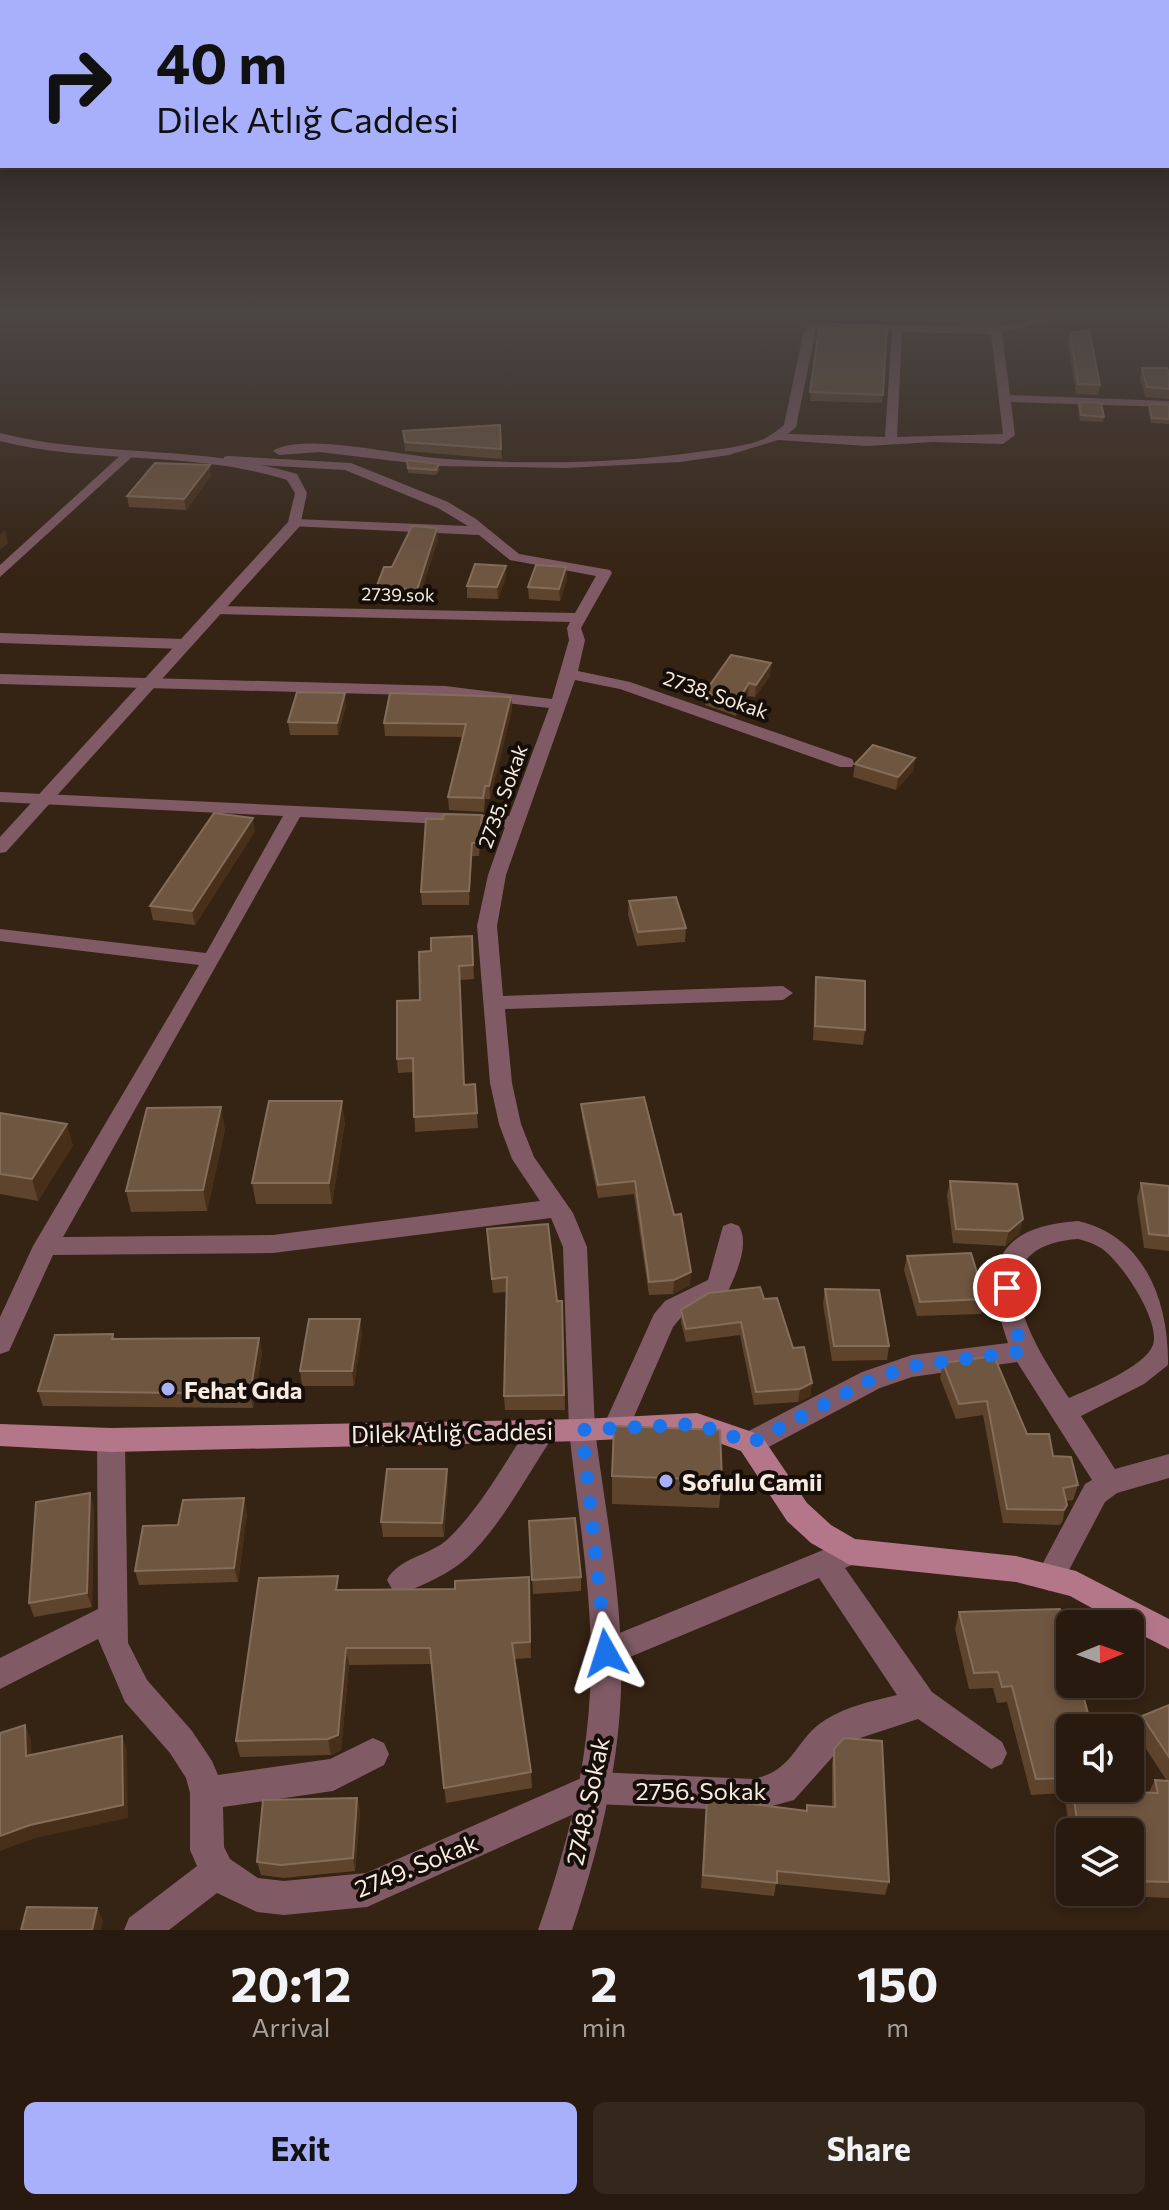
<!DOCTYPE html>
<html lang="en">
<head>
<meta charset="utf-8">
<style>
  :root { --surface:#281a0e; --page:#34271c; --text:#f1f3f6; --muted:#a5a19e; --line:#44382e; --accent:#a8b0fc }
  body { margin:0; font-family:Commissioner,sans-serif; background:var(--page); color:var(--text); height:100vh; display:flex; flex-direction:column; font-size:30px; white-space:nowrap }
  * { box-sizing:border-box; margin:0 }
  p { font-size:26px; color:var(--muted) }
  .icon { flex:none; width:44px; height:44px; fill:none; stroke:currentColor; stroke-width:2; stroke-linecap:round; stroke-linejoin:round }
  .map { position:relative; height:1930px; overflow:hidden }
  .panel { display:flex; flex-direction:column; background:var(--surface); flex:1 }
  .panel>* { flex:none }
  .hud { position:absolute; left:0px; top:0px; width:1170px; height:168px; box-shadow:0 4px 12px #0003,0 0 0 2px var(--line); background:#a8b0fc; color:#111; overflow:hidden }
  .needle { width:52px; rotate:89deg }
  .buttons { position:absolute; left:1056px; top:1610px; display:grid; gap:16px }
  .buttons a { display:grid; place-items:center; width:88px; height:88px; border-radius:12px; background:var(--surface); box-shadow:0 4px 12px #0003,0 0 0 2px var(--line); font-size:40px }
  .pin { position:absolute; display:grid; place-items:center; width:68px; height:68px; color:#fff; margin:-34px; border:4px solid #fff; border-radius:50%; box-shadow:0 2px 8px #0007 }
  .me { position:absolute; width:88px; margin:-44px; rotate:354deg; stroke-linejoin:round; filter:drop-shadow(0 0 6px #0008) }
  .turn { display:flex; align-items:center; gap:28px; height:168px; padding:0 24px; font-size:36px }
  .turn .icon { width:104px; height:104px; stroke-width:2.5 }
  .turn b { display:block; font-size:56px; line-height:68px }
  .eta { display:flex; justify-content:space-evenly; align-items:center; height:136px; text-align:center }
  .eta b { font-size:48px; font-weight:700; line-height:56px }
  .cta { display:flex; gap:16px; margin-top:auto; padding:16px 24px }
  .cta a { flex:1; height:92px; border-radius:12px; background:var(--accent); color:#111; font-size:32px; font-weight:700; line-height:92px; text-align:center }
  .cta a+a { background:var(--page); color:var(--text) }
  .map>svg:first-child { display:block }
  .lines { fill:none; stroke-linecap:round; stroke-linejoin:round }
  .minor { fill:#805b66; fill-rule:evenodd }
  .tertiary { fill:#805b66; fill-rule:evenodd }
  .secondary { fill:#b37789; fill-rule:evenodd }
  .wall { fill:#5f442d }
  .shaded-wall { fill:#472f1a }
  .building { fill:#6f5640; stroke:#846d5a; stroke-width:2 }
  .route { stroke:#1a73e8; stroke-width:14; stroke-dasharray:0 25.2 }
  .poi-dot { fill:#a8b0fc; stroke:#160e08; stroke-width:3 }
  .labels { text-anchor:middle; dominant-baseline:central; stroke-width:8; stroke-linejoin:round; paint-order:stroke }
  .far-street-label { font-size:18px; fill:#f8ebe2; stroke:#160e08 }
  .street-label { font-size:20px; fill:#f8ebe2; stroke:#160e08 }
  .near-poi-label { font-size:24px; font-weight:bold; fill:#f8ebe2; stroke:#160e08; text-anchor:start }
  .near-street-label { font-size:24px; fill:#f8ebe2; stroke:#160e08 }
</style>
</head>
<body>
<div class="map">
<svg width="1169" height="1930" viewBox="0 0 1169 1930">
  <rect width="100%" height="100%" fill="#352313"/>
  <g class="lines">
    <g class="minor">
      <path d="M1059 313 1063 318 1002 333 1010 395 1169 401V407L1011 402 1015 435 1003 444 933 442 867 446 778 440 729 455 680 462 566 468 437 466 319 452 279 455 273 451C300 432 400 455 435 458 521 465 613 464 698 452 719 449 744 447 764 439 771 435 778 430 784 425L803 334 809 324 996 328ZM816 329 892 331 885 437 788 434 796 427ZM902 332 991 334 1003 434 897 437Z"/>
      <path d="M124 452 134 455 0 577V565Z"/>
      <path d="M228 456 351 463 448 502 476 519 519 554 610 570 612 573 581 628 585 640 578 671 630 682 852 759 854 763 852 767H840L620 689 575 680 506 875 497 926 503 996 783 986 793 993 783 1000 505 1009 512 1083 521 1124 534 1157 573 1213 587 1247 595 1430 592 1438 582 1441 572 1438 569 1430 563 1247 551 1218 273 1253 53 1255 9 1351 0 1354V1317L33 1246 199 965 0 941V929L206 953 283 816 0 802V792L509 816 549 708 445 696 0 684V674L445 686 552 699 569 640 567 628 570 622 214 614 207 610 214 606 575 613 596 576 510 560 479 535 290 526V520L295 519 468 526 438 508 345 470 224 463V457ZM300 817 505 827 488 875 477 926 490 1083 499 1124 512 1159 540 1201 273 1235 63 1237Z"/>
      <path d="M0 633 184 639 192 644 184 649 0 643Z"/>
      <path d="M1078 1221C1144 1236 1169 1300 1168 1365L1144 1384 1081 1416 1115 1469 1169 1454V1478L1117 1493 1105 1502 1060 1587 1050 1591 1040 1587 1035 1578 1085 1484 1092 1480 1017 1362 912 1377 880 1388 761 1451 751 1455 741 1451 737 1443 741 1435 862 1372 912 1355 1008 1343C982 1269 993 1227 1078 1221ZM1078 1239C1087 1241 1094 1244 1101 1248 1121 1261 1161 1321 1153 1345 1145 1367 1089 1389 1069 1398 1035 1347 970 1247 1078 1239Z"/>
      <path d="M731 1223 739 1226C750 1244 736 1275 727 1293L683 1315 673 1327 626 1435 616 1438 606 1435 603 1427 654 1314 665 1301 708 1280 723 1226Z"/>
      <path d="M542 1419 552 1422 555 1430 552 1438C526 1477 502 1524 468 1557 452 1572 423 1586 402 1593L392 1589 387 1580C398 1558 431 1555 448 1539 482 1506 506 1460 532 1422Z"/>
      <path d="M111 1428 121 1432 125 1440 128 1643 147 1680 192 1731 212 1761 218 1775 330 1759 373 1738 384 1743 389 1754 384 1765 333 1791 223 1807 224 1847 230 1859 258 1878 284 1881 366 1873 595 1772 754 1779C795 1770 795 1739 825 1720 847 1706 873 1701 897 1695L819 1578 606 1667 595 1663 591 1653 595 1643 850 1539 860 1543 864 1552 860 1561 845 1568 932 1692 1002 1742 1007 1753 1002 1764 991 1769 918 1719 845 1743 794 1800 754 1811 596 1804 367 1907 284 1915 257 1912 217 1893 169 1930H124L129 1918 197 1866 190 1850V1793L186 1778 170 1753 125 1702 98 1639 0 1689V1658L98 1609 97 1440 101 1432Z"/>
    </g>
    <g class="tertiary">
      <path d="M0 433C98 458 199 444 297 474L307 493 300 526 6 852 0 853V837L288 522 295 493 287 480C193 450 95 465 0 441Z"/>
      <path d="M582 1419 592 1422 595 1430C606 1516 624 1604 621 1691 618 1773 598 1852 572 1930H538C565 1853 586 1774 590 1692 595 1604 578 1517 569 1430L572 1422Z"/>
    </g>
    <path class="secondary" d="M697 1413 761 1435 807 1503 831 1525 855 1539 1016 1556 1076 1571 1169 1619V1649L1130 1629V1624H1121L1070 1596 1016 1582 850 1565 811 1543 787 1521 741 1451 697 1435 582 1441 111 1452 0 1446V1424L111 1428 582 1419Z"/>
  </g>
  <g class="wall">
    <path d="M828 311 858 317 857 322 828 321Z"/>
    <path d="M887 326 882 403 810 401 819 328H829Z"/>
    <path d="M1070 333 1100 385 1098 395 1076 394 1068 343Z"/>
    <path d="M1142 368 1169 373V399L1145 397 1140 378Z"/>
    <path d="M1079 402 1104 417 1103 422 1080 421 1078 407Z"/>
    <path d="M1149 404 1169 405V424L1151 423 1148 409Z"/>
    <path d="M500 425 502 459 405 451 403 431Z"/>
    <path d="M407 460 440 469 436 475 408 473Z"/>
    <path d="M211 476 186 510 129 507 127 496Z"/>
    <path d="M438 539 418 602 377 600 376 588 392 567Z"/>
    <path d="M566 567 567 579 560 601 529 599 528 587Z"/>
    <path d="M506 577 498 599 467 598V586Z"/>
    <path d="M771 663 770 676 755 697 748 696 736 716 705 705V692Z"/>
    <path d="M511 697 512 709 490 799H485L484 812 449 810 448 797 463 737 385 736 384 723Z"/>
    <path d="M346 706 338 735H290L288 722Z"/>
    <path d="M915 758 913 771 896 790 853 777 855 764Z"/>
    <path d="M482 829 479 856H472L469 905H422L421 892Z"/>
    <path d="M255 831 195 925 153 920 150 906Z"/>
    <path d="M629 901 686 928 685 942 637 946 628 915Z"/>
    <path d="M472 936 474 979 460 980 464 1085 475 1084 478 1128 415 1132 413 1072 398 1073 397 1059 420 1000 431 951Z"/>
    <path d="M816 977 865 1030 863 1045 813 1040Z"/>
    <path d="M644 1097 690 1285 673 1294 649 1295 634 1194 598 1198 582 1117 581 1104Z"/>
    <path d="M0 1113 73 1145 38 1201 0 1194Z"/>
    <path d="M345 1122 332 1204H256L252 1183Z"/>
    <path d="M225 1129 207 1211 131 1212 126 1191Z"/>
    <path d="M950 1181 1023 1219 1019 1234 1005 1246 953 1243 947 1195Z"/>
    <path d="M1141 1183 1169 1186V1251L1144 1248 1137 1198Z"/>
    <path d="M487 1229 557 1301H562L565 1410H505L504 1396 507 1292 493 1293Z"/>
    <path d="M907 1256 985 1299 981 1314 917 1316 904 1270Z"/>
    <path d="M825 1289 889 1346 887 1360 832 1361 823 1304Z"/>
    <path d="M764 1299 793 1348 812 1383 810 1396 798 1402 754 1405 740 1335 686 1342 681 1323V1310Z"/>
    <path d="M362 1333 354 1386H302L300 1371Z"/>
    <path d="M113 1334 115 1339 259 1338 262 1353 253 1408 43 1406 38 1391Z"/>
    <path d="M943 1363 1053 1456 1078 1485 1073 1500 1066 1501 1063 1520 1060 1525 1003 1523 983 1415 956 1419 940 1378Z"/>
    <path d="M612 1476 722 1480 719 1508 612 1504Z"/>
    <path d="M448 1484 444 1537H383L381 1522Z"/>
    <path d="M94 1508 92 1607 34 1617 29 1603Z"/>
    <path d="M247 1513 238 1582 139 1585 135 1571 178 1525Z"/>
    <path d="M529 1521 581 1577V1591L533 1594Z"/>
    <path d="M529 1577 531 1658 514 1659 531 1772 532 1788 446 1803 431 1664 349 1665 341 1750 331 1755 240 1757 236 1741 340 1590 455 1589Z"/>
    <path d="M959 1612 1070 1728V1788H1108L1109 1791 1149 1792 1155 1780 1167 1781 1135 1732 1142 1716 1169 1705V1898L1081 1894V1892H1130V1832H1070L1064 1793 1031 1795 1007 1702 997 1703 993 1688 969 1689 955 1629Z"/>
    <path d="M834 1749 889 1882 885 1895 776 1884 774 1896 701 1888 707 1798 806 1810 807 1805 832 1807V1763Z"/>
    <path d="M357 1798 360 1811 355 1871 284 1878 261 1875 257 1862Z"/>
  </g>
  <g class="shaded-wall">
    <path d="M210 465 211 476 186 510 184 499Z"/>
    <path d="M437 528 438 539 418 602 417 590Z"/>
    <path d="M5 530 8 543 0 550V534Z"/>
    <path d="M506 566V577L498 599 497 587Z"/>
    <path d="M566 567 567 579 560 601 559 589Z"/>
    <path d="M771 663 770 676 755 697 756 685Z"/>
    <path d="M749 683 748 696 736 716 737 703Z"/>
    <path d="M345 693 346 706 338 735 337 723Z"/>
    <path d="M511 697 512 709 490 799 489 786Z"/>
    <path d="M915 758 913 771 896 790 898 777Z"/>
    <path d="M482 815V829L479 856V843Z"/>
    <path d="M253 818 255 831 195 925 192 911Z"/>
    <path d="M472 843V856L469 905V891Z"/>
    <path d="M342 1101 345 1122 332 1204 329 1183Z"/>
    <path d="M221 1107 225 1129 207 1211 203 1190Z"/>
    <path d="M67 1124 73 1145 38 1201 32 1179Z"/>
    <path d="M1023 1219 1019 1234 1005 1246 1009 1231Z"/>
    <path d="M691 1272 690 1285 673 1294 674 1280Z"/>
    <path d="M360 1319 362 1333 354 1386 352 1371Z"/>
    <path d="M259 1338 262 1353 253 1408 250 1394Z"/>
    <path d="M812 1383 810 1396 798 1402 800 1389Z"/>
    <path d="M447 1469 448 1484 444 1537 442 1523Z"/>
    <path d="M90 1493 94 1508 92 1607 87 1593Z"/>
    <path d="M244 1498 247 1513 238 1582 234 1568Z"/>
    <path d="M346 1648 349 1665 341 1750 331 1755 328 1739Z"/>
    <path d="M25 1725 31 1739 32 1770 26 1756Z"/>
    <path d="M122 1736 127 1750 128 1818 36 1838 0 1851V1836Z"/>
    <path d="M357 1798 360 1811 355 1871 353 1858Z"/>
    <path d="M97 1908 103 1921 101 1930H92Z"/>
  </g>
  <g class="building">
    <path d="M828 311H857L858 317H829Z"/>
    <path d="M830 324 887 326 883 395 810 392 819 328H830Z"/>
    <path d="M1089 330 1100 385 1078 384 1070 333Z"/>
    <path d="M1142 368H1167L1169 373V389L1147 387Z"/>
    <path d="M1079 402 1101 403 1104 417 1081 415Z"/>
    <path d="M1149 404 1169 405V419L1152 418Z"/>
    <path d="M500 425 501 449 405 442 403 431Z"/>
    <path d="M407 460 439 464 436 470 408 468Z"/>
    <path d="M155 463 210 465 184 499 127 496Z"/>
    <path d="M412 526 437 528 417 590 376 588 384 567H392Z"/>
    <path d="M475 564 506 566 497 587 467 586Z"/>
    <path d="M536 565 566 567 559 589 528 587Z"/>
    <path d="M731 655 771 663 756 685 749 683 737 703 705 692Z"/>
    <path d="M297 692 345 693 337 723 288 722Z"/>
    <path d="M390 693 511 697 489 786H485L483 798 448 797 466 724 384 723Z"/>
    <path d="M873 745 915 758 898 777 855 764Z"/>
    <path d="M214 813 253 818 192 911 150 906Z"/>
    <path d="M444 814 482 815 479 843H472L469 891 421 892 426 819H443Z"/>
    <path d="M676 897 686 928 638 932 629 901Z"/>
    <path d="M472 936 473 965 459 966 464 1085 475 1084 477 1113 414 1117 413 1058 397 1059V1001L420 1000 419 952 431 951V938Z"/>
    <path d="M816 977 865 981V1030L815 1026Z"/>
    <path d="M644 1097 674 1215 681 1214 691 1272 674 1280 649 1282 635 1181 598 1185 581 1104Z"/>
    <path d="M269 1101H342L329 1183H252Z"/>
    <path d="M221 1107 203 1190 126 1191 147 1108Z"/>
    <path d="M0 1113 67 1124 32 1179 0 1174Z"/>
    <path d="M950 1181 1017 1184 1023 1219 1009 1231 956 1229Z"/>
    <path d="M1141 1183 1169 1186V1236L1149 1234Z"/>
    <path d="M548 1224 557 1301H562L564 1395 504 1396 507 1277 492 1279 487 1229Z"/>
    <path d="M971 1253 985 1299 920 1302 907 1256Z"/>
    <path d="M760 1287 764 1299 777 1298 793 1348 804 1347 812 1383 800 1389 756 1392 741 1322 686 1329 681 1310 709 1293Z"/>
    <path d="M825 1289 879 1290 889 1346H834Z"/>
    <path d="M309 1319H360L352 1371H300Z"/>
    <path d="M113 1334 112 1339 259 1338 250 1394 38 1391 55 1335Z"/>
    <path d="M994 1356 1027 1434H1049L1053 1456 1071 1457 1078 1485 1063 1488 1067 1505 1064 1510 1007 1509 987 1401 959 1404 943 1363Z"/>
    <path d="M614 1426 720 1430 722 1480 612 1476Z"/>
    <path d="M387 1469H447L442 1523 381 1522Z"/>
    <path d="M90 1493 87 1593 29 1603 36 1502Z"/>
    <path d="M244 1498 234 1568 135 1571 143 1526 178 1525 183 1500Z"/>
    <path d="M575 1518 581 1577 532 1580 529 1521Z"/>
    <path d="M338 1576 336 1590 455 1589V1581L529 1577 530 1642 512 1643 531 1772 444 1788 430 1648H346L338 1735 328 1739 236 1741 259 1578Z"/>
    <path d="M1060 1609 1070 1647V1684H1080L1092 1728H1070V1780V1778L1036 1779 1012 1686 1002 1687 998 1672 974 1673 959 1612Z"/>
    <path d="M1169 1705V1757L1142 1716Z"/>
    <path d="M25 1725 26 1756 122 1736 123 1805 30 1825 0 1836V1733Z"/>
    <path d="M844 1738 882 1741 889 1882 777 1871V1883L703 1875 707 1798 807 1811V1805L835 1807 834 1749Z"/>
    <path d="M1155 1780 1169 1781V1882L1130 1881V1832H1079L1072 1788H1108L1109 1791 1158 1793Z"/>
    <path d="M357 1798 353 1858 281 1865 257 1862 263 1800Z"/>
    <path d="M27 1907 97 1908 92 1930H21Z"/>
  </g>
  <linearGradient id="sky" x2="0" y2="1"><stop stop-color="#1d130a"/><stop offset="0.54" stop-color="#4b4544"/><stop offset="1" stop-color="#4b4544" stop-opacity="0"/></linearGradient>
  <rect width="1169" height="581" fill="url(#sky)"/>
  <g class="lines">
    <path class="route" d="M606 1653 582 1430 697 1424 751 1443 871 1380 912 1366 1024 1351 1012 1321 1007 1288"/>
  </g>
  <g class="poi-dot">
    <circle cx="168" cy="1389" r="8"/>
    <circle cx="666" cy="1481" r="8"/>
  </g>
  <g class="labels">
    <g class="far-street-label">
      <text transform="translate(398 594) rotate(1)">2739.sok</text>
    </g>
    <g class="street-label">
      <text transform="translate(716 694) rotate(19)">2738. Sokak</text>
      <text transform="translate(502 796) rotate(-70)">2735. Sokak</text>
    </g>
    <g class="near-poi-label">
      <text x="184" y="1389">Fehat Gıda</text>
      <text x="682" y="1481">Sofulu Camii</text>
    </g>
    <g class="near-street-label">
      <text transform="translate(452 1432) rotate(-1)">Dilek Atlığ Caddesi</text>
      <text x="701" y="1790">2756. Sokak</text>
      <text transform="translate(587 1801) rotate(-78)">2748. Sokak</text>
      <text transform="translate(416 1865) rotate(-22)">2749. Sokak</text>
    </g>
  </g>
</svg>
<div class="buttons">
<a><svg class="needle" viewBox="-14 -14 28 28"><path d="M0-13l5 13h-10z" fill="#e53935"/><path d="M0 13l5-13h-10z" fill="#a5a19e"/></svg></a>
<a><svg class="icon" aria-label="sound" viewBox="0 0 24 24"><path d="M4 9h4l5-4v14l-5-4H4zM17 9q2 3 0 6"/></svg></a>
<a><svg class="icon" aria-label="layers" viewBox="0 0 24 24"><path d="M12 4l9 5-9 5-9-5zM3 14l9 5 9-5"/></svg></a>
</div>
<div class="pin" style="left:1007px;top:1288px;background:#d93025"><svg class="icon" aria-label="arrive" viewBox="0 0 24 24"><path d="M6 21V4h12l-3 4 3 4H6"/></svg></div>
<svg class="me" style="left:606px;top:1653px" viewBox="-20 -20 40 40"><path d="M0-17L14 15 0 8-14 15z" fill="#1a73e8" stroke="#fff" stroke-width="4"/></svg>
<div class="hud">
<div class="turn"><svg class="icon" aria-label="right" viewBox="0 0 24 24"><path d="M7 20v-9h11M14 6l5 5-5 5"/></svg><div><b>40 m</b>Dilek Atlığ Caddesi</div></div>
</div>
</div>
<section class="panel">
<div class="eta">
<div><b>20:12</b><p>Arrival</p></div>
<div><b>2</b><p>min</p></div>
<div><b>150</b><p>m</p></div>
</div>
<div class="cta"><a>Exit</a><a>Share</a></div>
</section>
</body>
</html>
